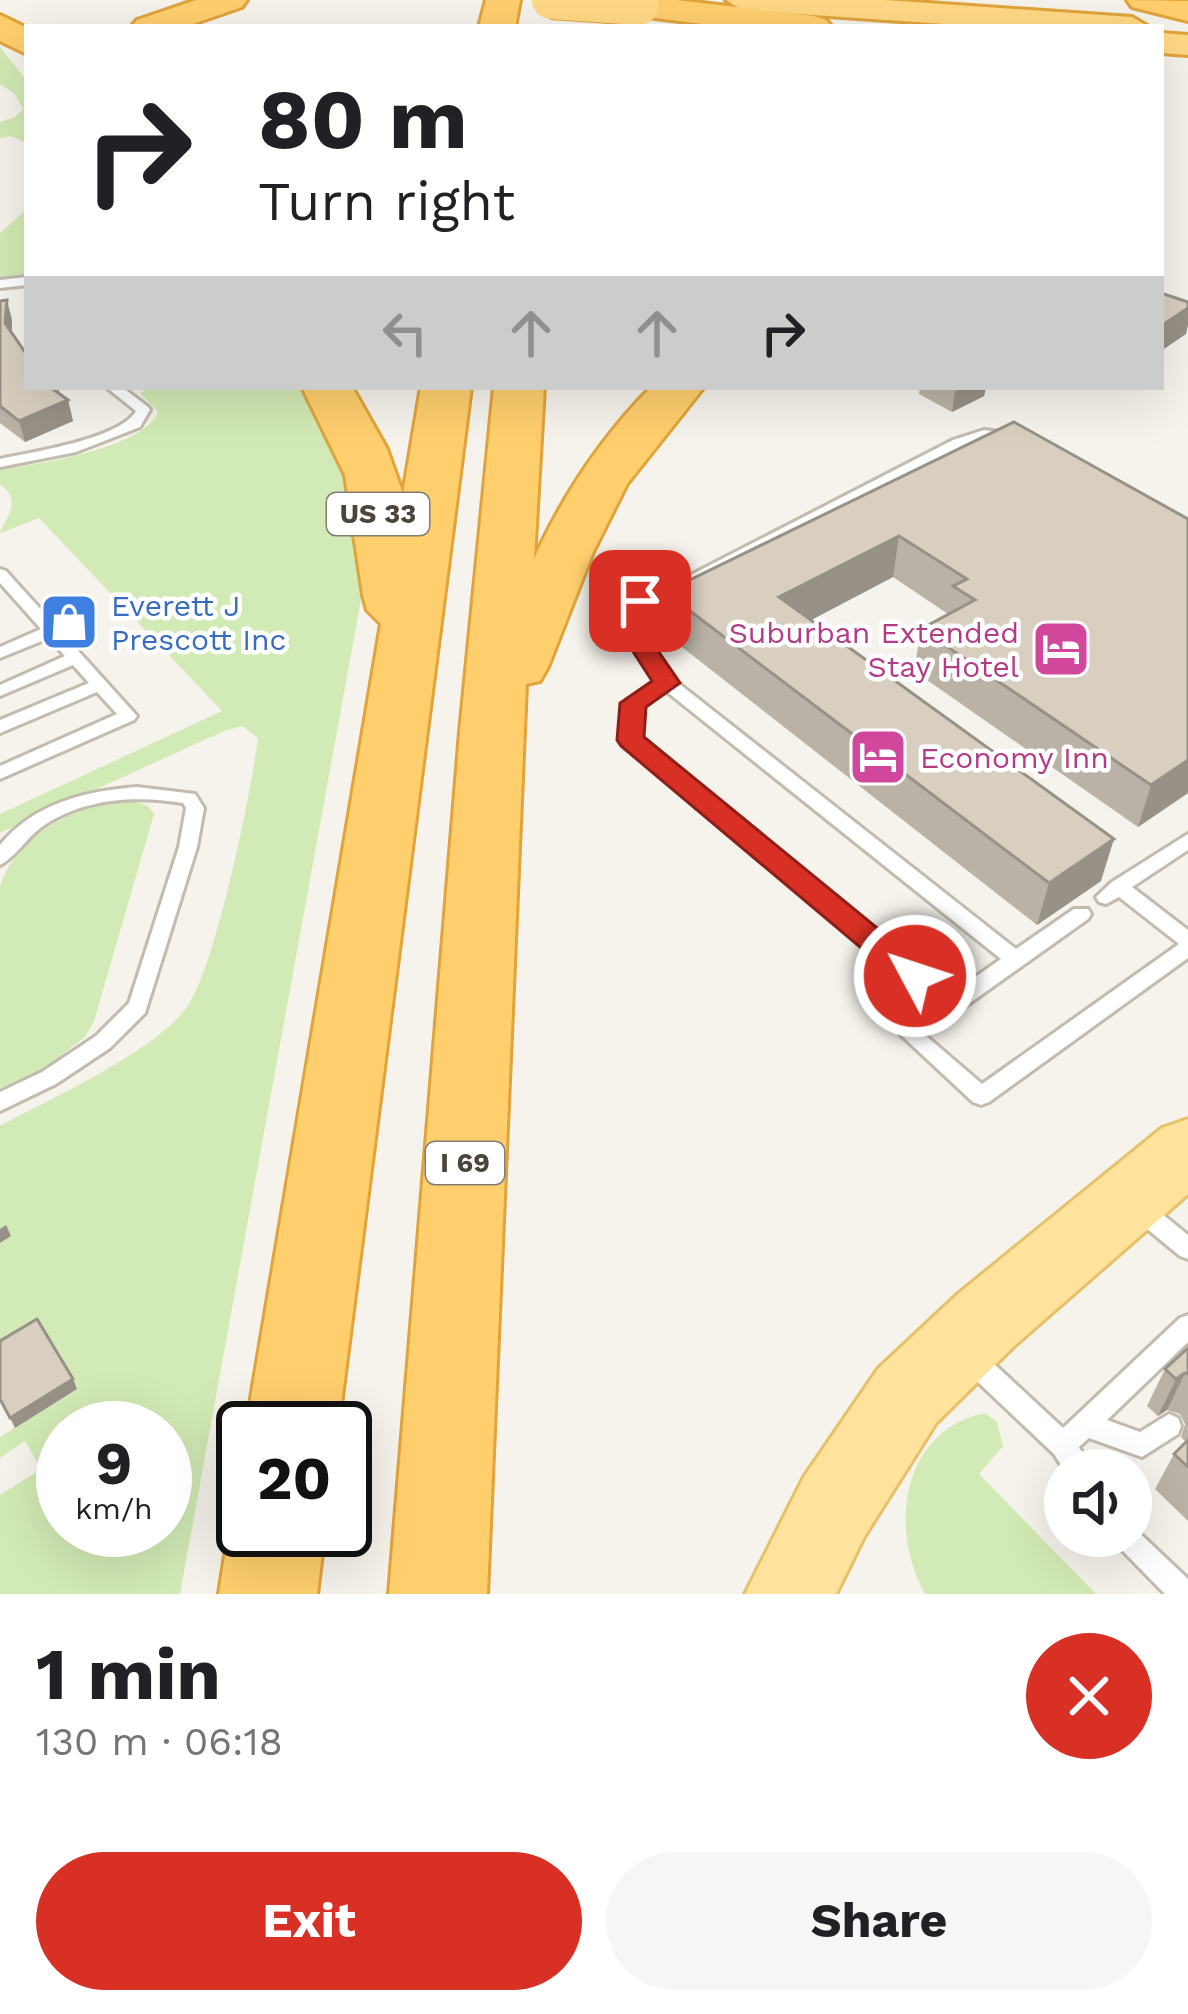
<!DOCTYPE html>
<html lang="en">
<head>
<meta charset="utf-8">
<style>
  :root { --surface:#fff; --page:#f6f6f6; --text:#202124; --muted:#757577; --accent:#d93025 }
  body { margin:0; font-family:"Work Sans",sans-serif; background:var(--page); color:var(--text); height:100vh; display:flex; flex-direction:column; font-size:45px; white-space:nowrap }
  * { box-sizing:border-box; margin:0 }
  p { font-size:39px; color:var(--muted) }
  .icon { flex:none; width:66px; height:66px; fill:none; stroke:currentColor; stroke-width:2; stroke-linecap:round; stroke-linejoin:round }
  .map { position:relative; height:1594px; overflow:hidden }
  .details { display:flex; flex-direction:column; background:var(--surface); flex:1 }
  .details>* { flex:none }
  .top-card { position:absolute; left:24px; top:24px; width:1140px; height:366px; border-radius:0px; box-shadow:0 12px 48px #0002; background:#fff; color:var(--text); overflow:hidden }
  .tools { position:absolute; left:1044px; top:1449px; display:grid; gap:24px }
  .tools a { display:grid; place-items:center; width:108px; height:108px; border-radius:50%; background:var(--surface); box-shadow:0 12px 48px #0002; font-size:60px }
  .speed { position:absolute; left:36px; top:1401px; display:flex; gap:24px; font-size:60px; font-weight:700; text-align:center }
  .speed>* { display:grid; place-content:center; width:156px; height:156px; border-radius:50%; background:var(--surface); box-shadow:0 12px 48px #0002; line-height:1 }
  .speed small { font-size:30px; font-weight:400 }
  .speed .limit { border:6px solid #111; border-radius:18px; background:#fff; color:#111 }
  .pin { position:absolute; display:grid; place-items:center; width:102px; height:102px; color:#fff; margin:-51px; border-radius:24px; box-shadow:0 6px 18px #0006 }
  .me { position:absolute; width:132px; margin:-66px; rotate:310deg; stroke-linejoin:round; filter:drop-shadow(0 0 9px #0008) }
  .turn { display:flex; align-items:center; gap:42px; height:252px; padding:0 36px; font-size:54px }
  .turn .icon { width:156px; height:156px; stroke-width:2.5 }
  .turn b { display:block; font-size:84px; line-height:102px }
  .lanes { display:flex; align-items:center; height:114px; padding:0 36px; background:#0003; justify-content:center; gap:60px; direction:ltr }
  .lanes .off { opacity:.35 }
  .round { display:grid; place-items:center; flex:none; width:126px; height:126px; border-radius:63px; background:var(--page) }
  .head { display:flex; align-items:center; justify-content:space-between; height:204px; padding:0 36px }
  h1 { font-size:72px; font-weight:700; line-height:90px }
  .button { display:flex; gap:24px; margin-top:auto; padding:24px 36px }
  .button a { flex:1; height:138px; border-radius:72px; background:var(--accent); color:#fff; font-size:48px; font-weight:700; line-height:138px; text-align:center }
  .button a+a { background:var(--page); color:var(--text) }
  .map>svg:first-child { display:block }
  .green { fill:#d2eab5; fill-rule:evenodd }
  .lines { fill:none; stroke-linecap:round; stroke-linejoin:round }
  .service-casing { stroke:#c2bbae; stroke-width:6 }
  .primary-casing { stroke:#e6c16a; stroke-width:6 }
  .trunk-casing { stroke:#e0a43c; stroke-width:6 }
  .motorway-casing { stroke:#e0a43c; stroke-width:6 }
  .service { fill:#fff; fill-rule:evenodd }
  .primary { fill:#ffe39c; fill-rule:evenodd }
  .trunk { fill:#ffd985; fill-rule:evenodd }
  .motorway { fill:#ffcf6e; fill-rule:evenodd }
  .trunk-bridge-casing { stroke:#e0a43c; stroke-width:40; stroke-linecap:butt }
  .trunk-bridge { stroke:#ffd985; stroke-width:38 }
  .wall { fill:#bab2a6 }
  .shaded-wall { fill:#979187 }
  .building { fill:#d8cfc1; stroke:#979187; stroke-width:3 }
  .route { fill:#d93025; stroke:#8d1f18; stroke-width:3 }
  .labels { text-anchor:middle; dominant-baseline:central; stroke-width:9; stroke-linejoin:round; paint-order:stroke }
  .shield { fill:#fff; stroke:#817c74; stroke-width:3 }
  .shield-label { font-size:27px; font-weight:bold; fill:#4b4439 }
  .shop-label { font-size:30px; fill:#366cbe; stroke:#fff; text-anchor:start }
  .hotel-label { font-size:30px; fill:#b23c85; stroke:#fff; text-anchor:end }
</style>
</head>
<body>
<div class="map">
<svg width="1188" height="1594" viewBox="0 0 1188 1594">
  <rect width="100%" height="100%" fill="#f6f3ec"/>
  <g class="green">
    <path d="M0 47 27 81V143L11 136 0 138V122L15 117 23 109 15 94 0 84Z"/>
    <path d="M27 209V277L0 280V233Z"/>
    <path d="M151 387H302L349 472 366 572 180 1594H0V1495L41 1469 25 1441 0 1458V1437L77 1389 0 1355V1126C51 1098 153 1053 187 1007 216 966 251 793 258 738L242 726 224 731 0 833V814L222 711 39 518 0 533C8 514 22 501 0 484V469C37 465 144 448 158 412L140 393ZM63 1428H165V1530H63Z"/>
    <path d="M128 799 148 806 154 814 94 1021 85 1037 35 1075 0 1088V886C18 832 74 807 128 799Z"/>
    <path d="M985 1413 997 1422 1003 1446 979 1474 1096 1594H925C888 1528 902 1430 985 1413Z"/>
  </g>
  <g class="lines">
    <g class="service-casing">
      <g id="service">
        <path d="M27 277V285L0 288V280Z"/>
        <path d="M106 387H122L148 407 150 410 140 427 76 452 0 467V459C32 452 120 439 136 411Z"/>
        <path d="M984 430 1009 433 1016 437 1009 441 985 438 963 446 703 579H691L689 576 953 440Z"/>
        <path d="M0 569 6 571 137 716 134 720 0 779V766L117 714 97 692 0 733V720L89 683 73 665 0 696V685L65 656 49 638 0 658V647L41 629 0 583Z"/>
        <path d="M640 595 648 600 645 639 673 679 1016 949 1074 909H1088L1091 914 1088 919 925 1035 982 1084 1179 944 1119 897 1106 904 1099 902 1096 897 1112 882 1188 834V850L1132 887 1188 930V958L989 1102 981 1105 973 1102 900 1034 903 1028 936 1004 624 744 621 740 625 703 657 681 629 639 632 600ZM666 691 1001 959 951 994 639 738 641 706Z"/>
        <path d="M137 787 195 794 204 808 197 847 145 1013 110 1048 56 1084 0 1111V1092L42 1072 96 1036 129 1003 179 847 186 808 183 803C136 795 84 798 43 826 27 837 16 857 0 865V845C34 803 86 791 137 787Z"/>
        <path d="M1137 1197 1145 1200 1188 1235V1259L1180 1256 1129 1214 1126 1207 1129 1200Z"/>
        <path d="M1188 1315V1342L1107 1420 1140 1432 1169 1414 1178 1418 1181 1426 1178 1434 1142 1457 1089 1438 1079 1447 1092 1470 1065 1471 1054 1454 961 1366 958 1358 961 1350 970 1347 979 1350 1063 1428 1180 1318Z"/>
        <path d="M1131 1525 1188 1579V1594H1165L1117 1545 1113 1536H1131Z"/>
      </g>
    </g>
    <g class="primary-casing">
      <path id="primary" d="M1188 1119V1194L1014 1346 936 1423 864 1537 836 1594H745L804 1477 878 1369 958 1294 1162 1128Z"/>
    </g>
    <g class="trunk-casing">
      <g id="trunk">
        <path d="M726 0H885L1132 17 1149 27H988L742 10Z"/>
        <path d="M1161 33 1188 35V55L1161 53Z"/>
      </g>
    </g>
    <g class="motorway-casing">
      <g id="motorway">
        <path d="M196 0H247L242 7 184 27H131L137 20Z"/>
        <path d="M486 0H520L515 27H479Z"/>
        <path d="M626 0H676L814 16 826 20 832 27H727L639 16 627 13 622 6Z"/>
        <path d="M1127 0 1188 1V21L1132 7Z"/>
        <path d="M0 15 27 28V54L0 41Z"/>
        <path d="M302 387H352L387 449 403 494 421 387H471L338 1428H246L381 624 367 610 363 595 345 475Z"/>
        <path d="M494 387H544L534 559C563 495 602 437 651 387H704L627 484 593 552 548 667 540 681 526 684 487 1594H389L460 732Z"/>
        <path d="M243 1497V1530H325L317 1594H219L229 1530Z"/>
      </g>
    </g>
    <use href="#service" class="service"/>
    <use href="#primary" class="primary"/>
    <use href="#trunk" class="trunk"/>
    <use href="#motorway" class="motorway"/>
    <g class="trunk-bridge-casing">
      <path id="trunk-bridge" d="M551 0 639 6"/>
    </g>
    <use href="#trunk-bridge" class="trunk-bridge"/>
  </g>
  <g class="wall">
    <path d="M0 301 12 320V333L27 387H58L60 394 68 400 73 421 25 442 0 423Z"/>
    <path d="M920 387H986L984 396 952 412 919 394Z"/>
    <path d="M1014 422 1188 793 1138 827 914 671 921 629 948 614 893 577 811 620 1101 881 1037 925 664 633 665 592Z"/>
    <path d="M1188 1348V1521L1155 1489 1174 1454 1186 1442 1181 1437 1185 1424 1180 1414 1167 1410 1158 1416 1147 1406 1165 1369Z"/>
  </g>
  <g class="shaded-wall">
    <path d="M7 300 12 320 11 343 5 323Z"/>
    <path d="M1188 308V325L1186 334 1161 351V326Z"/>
    <path d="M49 387H58L62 402 68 400 73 421 25 442 19 421Z"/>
    <path d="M964 387H986L984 396 952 412 955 391Z"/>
    <path d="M899 536 893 577 775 639 779 597Z"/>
    <path d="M1188 760V793L1138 827 1151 785Z"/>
    <path d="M1114 839 1101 881 1037 925 1049 883Z"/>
    <path d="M6 1225 11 1236 0 1243V1229Z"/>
    <path d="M1185 1373 1167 1410 1158 1416 1176 1379Z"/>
    <path d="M73 1379 77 1389 15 1428 10 1418Z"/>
  </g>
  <g class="building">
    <path d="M1161 293 1188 302V308L1161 326Z"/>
    <path d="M7 300 5 323 27 355V387H50L68 400 19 421 0 406V301Z"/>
    <path d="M1014 422 1188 519V760L1151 785 921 629 975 600 953 586 967 579 899 536 779 597 1114 839 1049 883 665 592Z"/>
    <path d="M37 1319 73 1379 10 1418 0 1399V1341Z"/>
    <path d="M1188 1348V1374L1185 1373 1176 1379 1165 1369Z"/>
    <path d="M1188 1440V1467L1174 1454Z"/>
  </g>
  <path class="route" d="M640 593 652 601 650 639 680 683 646 707 644 737 926 968 930 976 926 984H904L621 746 617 740 620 703 652 681 625 639 628 601Z"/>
  <defs>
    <g id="shop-square" transform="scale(3)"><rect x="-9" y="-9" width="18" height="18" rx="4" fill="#3f7fe0" stroke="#fff"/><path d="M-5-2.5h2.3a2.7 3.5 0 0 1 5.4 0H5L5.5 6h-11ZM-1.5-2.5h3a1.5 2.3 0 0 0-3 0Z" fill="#fff"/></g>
    <g id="hotel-square" transform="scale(3)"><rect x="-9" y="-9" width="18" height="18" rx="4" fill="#d1479c" stroke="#fff"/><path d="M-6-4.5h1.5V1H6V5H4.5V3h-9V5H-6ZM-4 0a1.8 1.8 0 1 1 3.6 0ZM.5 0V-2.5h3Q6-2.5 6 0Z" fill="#fff"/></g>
  </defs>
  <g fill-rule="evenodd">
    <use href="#shop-square" x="69" y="622"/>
    <use href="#hotel-square" x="1061" y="649"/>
    <use href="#hotel-square" x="878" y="757"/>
  </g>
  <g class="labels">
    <g class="shield">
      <rect x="327" y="493" width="102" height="42" rx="9"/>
      <rect x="426" y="1142" width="78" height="42" rx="9"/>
    </g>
    <g class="shield-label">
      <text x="378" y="514">US 33</text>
      <text x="465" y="1163">I 69</text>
    </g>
    <g class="shop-label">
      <text x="111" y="605">Everett J<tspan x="111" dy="34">Prescott Inc</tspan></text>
    </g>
    <g class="hotel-label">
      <text x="1019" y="632">Suburban Extended<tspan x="1019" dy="34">Stay Hotel</tspan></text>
      <text x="920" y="757" text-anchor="start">Economy Inn</text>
    </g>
  </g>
</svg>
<div class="tools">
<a><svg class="icon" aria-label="sound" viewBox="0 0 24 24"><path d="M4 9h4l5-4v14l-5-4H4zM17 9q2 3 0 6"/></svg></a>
</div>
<div class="speed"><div>9<small>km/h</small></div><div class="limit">20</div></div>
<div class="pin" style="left:640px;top:601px;background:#d93025"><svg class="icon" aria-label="arrive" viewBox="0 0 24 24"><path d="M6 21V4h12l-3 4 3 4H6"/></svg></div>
<svg class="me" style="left:915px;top:976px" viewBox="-20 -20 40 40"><circle r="17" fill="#d93025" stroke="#fff" stroke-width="3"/><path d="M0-11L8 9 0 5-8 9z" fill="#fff"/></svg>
<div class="top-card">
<div class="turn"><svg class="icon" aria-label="right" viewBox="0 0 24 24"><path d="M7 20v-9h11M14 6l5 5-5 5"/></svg><div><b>80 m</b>Turn right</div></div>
<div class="lanes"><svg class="icon off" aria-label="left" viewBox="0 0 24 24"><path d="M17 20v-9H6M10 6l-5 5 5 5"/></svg><svg class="icon off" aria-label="ahead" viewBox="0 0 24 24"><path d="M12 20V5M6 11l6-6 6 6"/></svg><svg class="icon off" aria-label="ahead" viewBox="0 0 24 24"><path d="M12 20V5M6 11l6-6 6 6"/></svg><svg class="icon" aria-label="right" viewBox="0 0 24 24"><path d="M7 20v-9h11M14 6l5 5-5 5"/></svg></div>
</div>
</div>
<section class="details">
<div class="head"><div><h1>1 min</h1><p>130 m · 06:18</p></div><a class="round" style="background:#d93025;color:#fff"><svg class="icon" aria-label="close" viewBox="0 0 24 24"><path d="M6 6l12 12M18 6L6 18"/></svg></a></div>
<div class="button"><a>Exit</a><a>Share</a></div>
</section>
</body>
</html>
